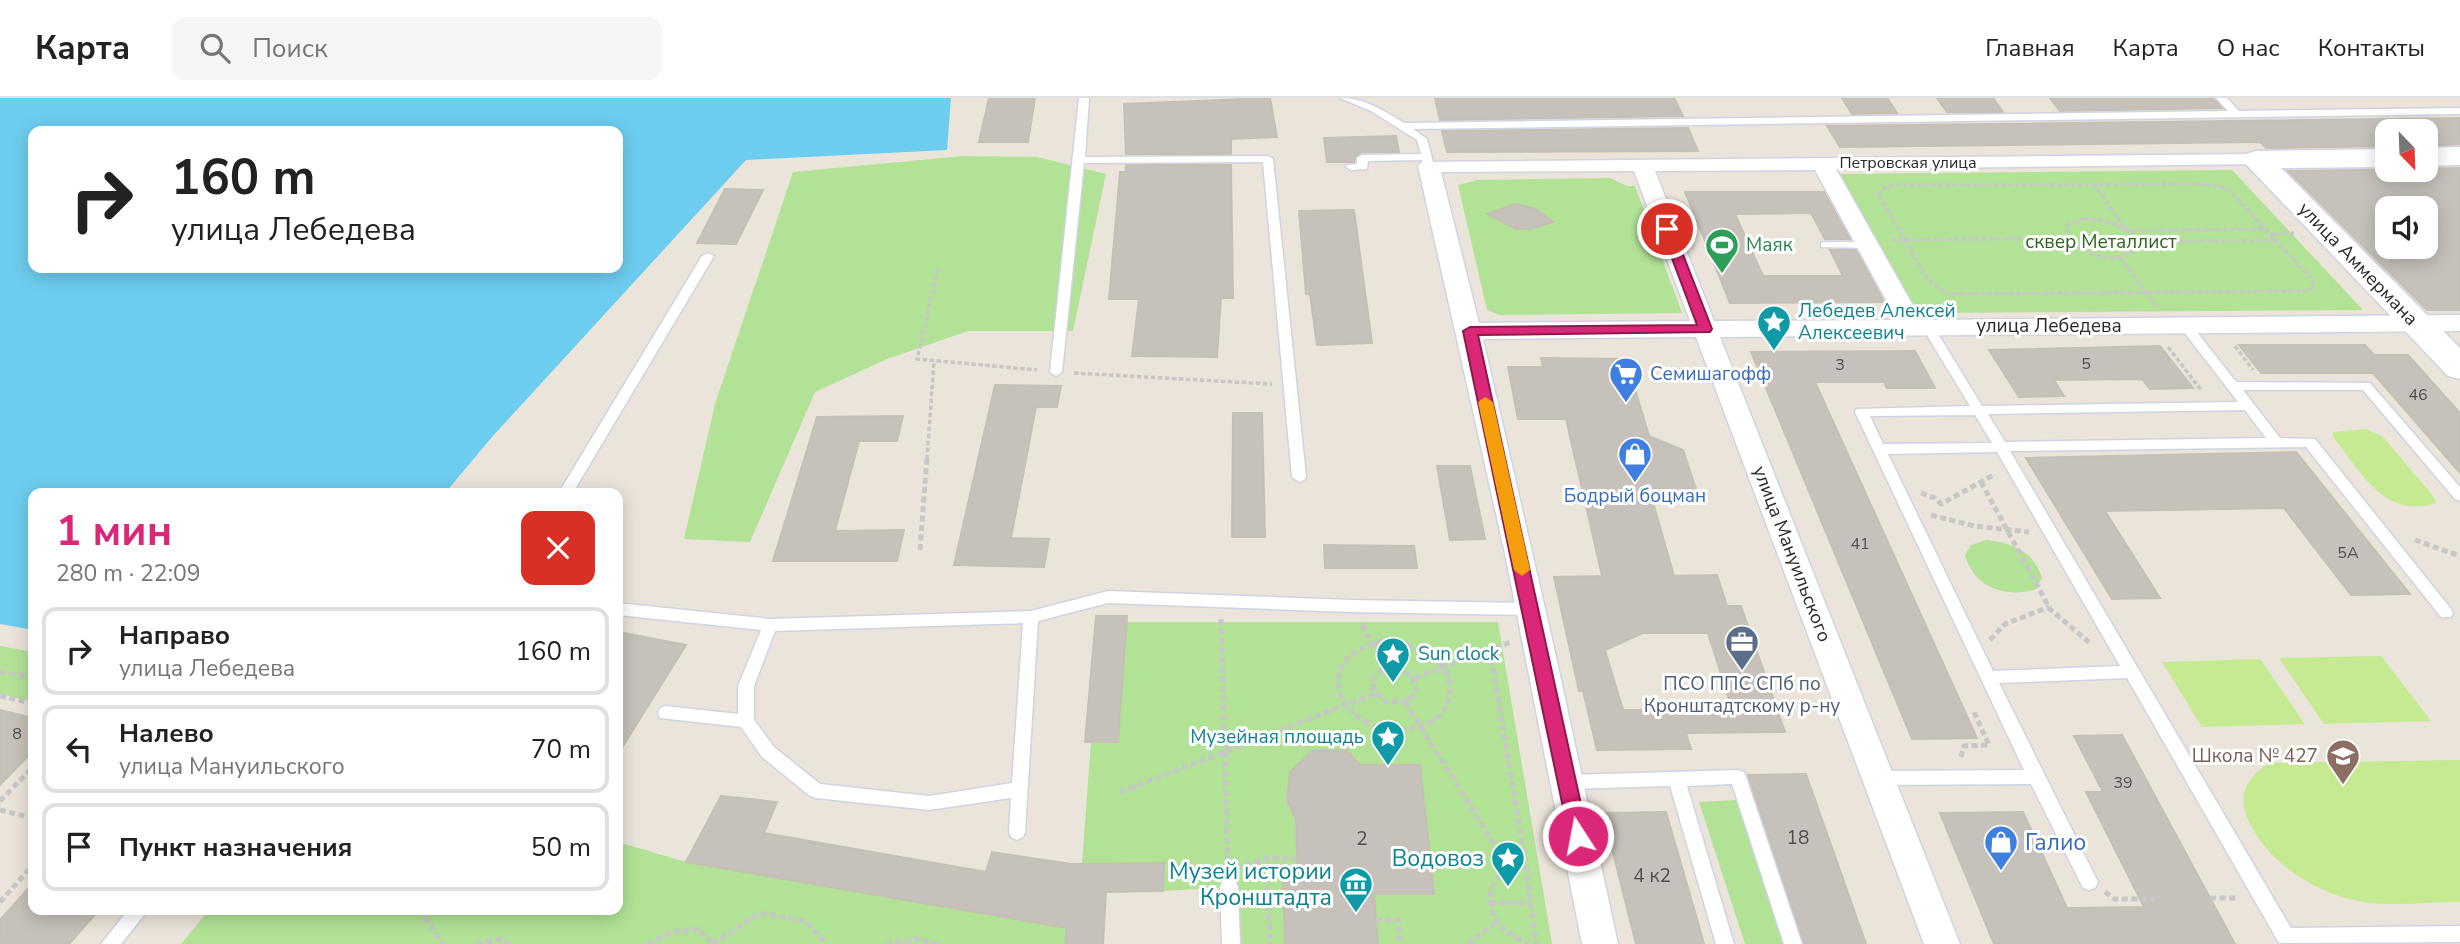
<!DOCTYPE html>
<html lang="ru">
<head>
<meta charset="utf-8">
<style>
  :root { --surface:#fff; --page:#f6f6f6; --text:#222; --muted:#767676; --line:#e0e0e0; --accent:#db2777 }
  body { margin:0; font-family:"Nunito Sans",sans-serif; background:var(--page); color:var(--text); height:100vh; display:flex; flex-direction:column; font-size:26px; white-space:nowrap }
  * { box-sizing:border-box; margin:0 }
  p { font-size:23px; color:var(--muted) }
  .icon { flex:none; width:38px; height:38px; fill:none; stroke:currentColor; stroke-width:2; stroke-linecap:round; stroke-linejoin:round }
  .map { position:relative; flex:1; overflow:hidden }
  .details { position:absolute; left:28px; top:390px; width:595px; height:427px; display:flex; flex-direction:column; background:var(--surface); border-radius:14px; box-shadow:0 4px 18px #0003 }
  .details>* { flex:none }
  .top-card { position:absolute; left:28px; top:28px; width:595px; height:147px; border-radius:14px; box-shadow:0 4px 18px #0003; background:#fff; color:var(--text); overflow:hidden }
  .needle { width:46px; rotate:157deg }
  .tools { position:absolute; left:2375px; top:21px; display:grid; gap:14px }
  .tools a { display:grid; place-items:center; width:63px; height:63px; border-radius:14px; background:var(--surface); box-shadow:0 4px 18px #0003; font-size:35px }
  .pin { position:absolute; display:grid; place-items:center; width:60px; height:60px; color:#fff; margin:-30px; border:4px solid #fff; border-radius:50%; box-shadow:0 2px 7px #0007 }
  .me { position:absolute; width:77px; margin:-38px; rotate:349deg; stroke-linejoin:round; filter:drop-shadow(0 0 5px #0008) }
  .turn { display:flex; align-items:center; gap:24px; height:147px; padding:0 28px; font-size:32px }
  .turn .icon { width:91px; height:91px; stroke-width:2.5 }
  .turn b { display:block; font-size:49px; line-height:60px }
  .round { display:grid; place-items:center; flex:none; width:74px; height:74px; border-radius:14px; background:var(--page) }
  .headline { display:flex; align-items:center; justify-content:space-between; height:119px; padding:0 28px }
  h1 { font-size:42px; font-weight:700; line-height:52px; color:var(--accent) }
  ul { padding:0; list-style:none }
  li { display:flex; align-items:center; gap:21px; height:88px; margin:0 14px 10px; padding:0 14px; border:4px solid var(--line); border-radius:14px }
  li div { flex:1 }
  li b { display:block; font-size:26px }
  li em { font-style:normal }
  header { display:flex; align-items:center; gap:42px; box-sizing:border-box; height:98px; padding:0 35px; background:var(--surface); border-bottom:2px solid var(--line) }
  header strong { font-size:33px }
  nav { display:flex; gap:38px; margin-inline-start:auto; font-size:24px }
  .search { width:490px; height:63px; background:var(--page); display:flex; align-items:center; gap:18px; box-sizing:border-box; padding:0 24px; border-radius:14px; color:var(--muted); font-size:26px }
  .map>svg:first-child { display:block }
  .green { fill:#b1e296 }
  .pitch { fill:#c5ea92 }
  .water { fill:#6dcdee; fill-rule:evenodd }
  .building { fill:#c6c1ba; stroke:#c6c0b4; stroke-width:2; fill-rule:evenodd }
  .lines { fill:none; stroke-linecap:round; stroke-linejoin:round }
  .lane-casing { stroke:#d0d3e2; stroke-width:3 }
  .street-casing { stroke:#d0d3e2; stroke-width:3 }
  .secondary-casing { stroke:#d0d3e2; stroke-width:3 }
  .path-far1 { stroke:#c7c7c7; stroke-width:3.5; stroke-dasharray:4.5 2.5; stroke-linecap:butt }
  .path { stroke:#c7c7c7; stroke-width:5; stroke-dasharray:6 3.5; stroke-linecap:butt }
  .lane { fill:#fff; fill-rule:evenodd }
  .street { fill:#fff; fill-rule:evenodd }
  .secondary { fill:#fff; fill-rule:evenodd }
  .route { fill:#db2777; stroke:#8e194d; stroke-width:2 }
  .slow { fill:#f59e0b }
  .labels { text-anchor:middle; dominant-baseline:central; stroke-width:6; stroke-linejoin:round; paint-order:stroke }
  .far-street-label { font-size:16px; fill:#292929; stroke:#fff }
  .number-label { font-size:16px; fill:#504f4d }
  .park-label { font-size:19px; fill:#2a651a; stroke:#fff }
  .leisure-label { font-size:19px; fill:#27864d; stroke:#fff; text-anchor:start }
  .street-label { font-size:19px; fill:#292929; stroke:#fff }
  .culture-label { font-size:19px; fill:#0d838f; stroke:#fff; text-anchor:start }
  .shop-label { font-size:19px; fill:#366cbe; stroke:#fff; text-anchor:start }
  .service-label { font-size:19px; fill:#4e5e75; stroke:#fff }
  .education-label { font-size:19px; fill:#785e54; stroke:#fff; text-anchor:end }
  .near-number-label { font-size:19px; fill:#504f4d }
  .near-shop-label { font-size:23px; fill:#366cbe; stroke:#fff; text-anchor:start }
  .near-culture-label { font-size:23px; fill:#0d838f; stroke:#fff; text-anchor:end }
</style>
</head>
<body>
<header>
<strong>Карта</strong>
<div class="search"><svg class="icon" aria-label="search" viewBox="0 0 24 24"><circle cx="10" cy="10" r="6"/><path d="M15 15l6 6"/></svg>Поиск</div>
<nav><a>Главная</a><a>Карта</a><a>О нас</a><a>Контакты</a></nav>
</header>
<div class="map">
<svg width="2460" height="846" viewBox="0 0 2460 846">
  <rect width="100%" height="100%" fill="#ebe4da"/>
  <g class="green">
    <path d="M963 58 1037 59 1106 76 1073 233H968L887 261 815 294 750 444 684 441 715 306 793 74Z"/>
    <path d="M2232 72 2363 212 1919 215 1838 76Z"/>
    <path d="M1610 80 1627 88H1635L1682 215 1499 217 1487 212 1458 87 1477 82Z"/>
    <path d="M1986 442C2012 445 2034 453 2042 480L2036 491C2006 501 1973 489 1965 457L1971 447Z"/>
    <path d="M1127 524H1498L1552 846H1239L1237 789 1163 793 1164 765 1082 766 1091 644H1118Z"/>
    <path d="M0 548 33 554V604L0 596Z"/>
    <path d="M1737 702 1787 846H1745L1699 704Z"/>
    <path d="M618 744 686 764 1067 830 1065 846H181L209 812H618Z"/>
  </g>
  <g class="pitch">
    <path d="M2366 331 2382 338 2434 399 2436 405C2384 422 2361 373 2333 339V334Z"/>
    <path d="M2381 558 2431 623 2324 626 2279 560Z"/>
    <path d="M2260 561 2305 626 2202 629 2162 564Z"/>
    <path d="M2460 662V804C2431 804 2385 809 2358 803 2312 794 2259 759 2245 713 2239 691 2252 675 2270 665Z"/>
  </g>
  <path class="water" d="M0 0H951L947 52 746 62 492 339 445 395 33 396V532L0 526ZM33 33H618V170H33Z"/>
  <g class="building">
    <path d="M989 0H1035L1028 44H979Z"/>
    <path d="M1270 0 1277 39 1231 41V56H1126L1124 6Z"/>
    <path d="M1435 0H1674L1683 18 1440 22Z"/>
    <path d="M1842 0H1887L1897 15 1852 16Z"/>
    <path d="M1937 0H1993L2003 14H1947Z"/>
    <path d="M2050 0H2213L2222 10 2060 13Z"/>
    <path d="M2460 20V46L2426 48V33H2387V48L2266 50 2260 44 1840 49 1827 28Z"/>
    <path d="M1688 30 1698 53 1447 54 1442 33Z"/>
    <path d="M1396 38 1399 54H1362L1356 58 1354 64H1327L1324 40Z"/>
    <path d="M1126 67H1231L1233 200H1221L1217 259 1132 258 1139 201H1109L1120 74H1126Z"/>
    <path d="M2426 71 2460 70V212H2427L2288 73ZM2387 110H2426V149H2387Z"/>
    <path d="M725 91 763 92 736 146 697 145Z"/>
    <path d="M1685 94H1824L1850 141H1825L1811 115 1735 116 1763 178H1843L1830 152H1856L1884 204 1730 205Z"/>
    <path d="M1515 106 1536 111 1553 124 1530 131H1516L1487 116Z"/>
    <path d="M1354 112 1372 245 1317 247 1310 196H1306L1299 113Z"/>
    <path d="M2239 247H2365L2374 257H2408L2460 315V375L2373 275H2261Z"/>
    <path d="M2160 248 2193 290 2150 291 2142 281 2054 282 2064 298 2019 299 1989 252Z"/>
    <path d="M1915 253 1935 290H1887L1884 284H1815L1977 640 1912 641 1751 254Z"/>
    <path d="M1541 260 1626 261 1649 338 1683 352 1696 391 1649 390 1674 478 1717 477 1727 508H1741L1785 634 1686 635 1691 651 1597 652 1583 593H1579L1554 479 1602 478 1566 321H1518L1508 269H1543ZM1643 535H1708L1732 611 1623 612 1605 552Z"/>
    <path d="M995 287 1061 288 1057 309H1036L1011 440 1049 441 1044 469 954 467Z"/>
    <path d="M1233 315H1262L1265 439H1232Z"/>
    <path d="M903 318 897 343H859L835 433 904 432 897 463H773L817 319Z"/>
    <path d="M2296 354 2410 496 2351 497 2284 410 2105 413 2160 500 2112 501 2026 360Z"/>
    <path d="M1437 368H1470L1485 441 1450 442Z"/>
    <path d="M1324 447 1414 448 1417 470H1325Z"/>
    <path d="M1096 518H1127L1118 644H1085Z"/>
    <path d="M624 535 686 547 618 656V544Z"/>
    <path d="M0 612 33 620V653L0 687Z"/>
    <path d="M2122 637 2235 846H1994L1940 715 2023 714 2067 810 2144 809 2086 694H2103L2074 638Z"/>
    <path d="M1346 652 1360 667H1420L1434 796H1374L1378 846H1285L1283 782H1298L1296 721 1287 702 1290 674 1312 653Z"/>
    <path d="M1806 676 1866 846H1804L1748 677Z"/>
    <path d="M721 698 777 704 764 735 986 774 992 754 1071 766 1164 765 1163 793 1106 794 1103 846H1065L1067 830 686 764Z"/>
    <path d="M1666 714 1695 814 1704 846H1636L1603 715Z"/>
    <path d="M33 785V812H99L69 846H0V822Z"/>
  </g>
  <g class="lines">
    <g class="lane-casing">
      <g id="lane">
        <path d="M1079 0H1089L1085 59 1268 58 1273 61 1306 379 1304 382 1299 384 1292 379 1263 64 1084 65 1062 274 1056 278 1050 274Z"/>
        <path d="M1340 0C1365 0 1383 12 1404 25L2228 13 2216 0H2227L2239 13 2460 10V16L1413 31 1427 41 1434 68 1433 70H1425L1422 62 1368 63 1367 71 1351 72 1346 69 1347 67 1357 66V60L1362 57 1421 56 1417 42 1371 13Z"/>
        <path d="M1825 144H1868L1874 147 1868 150 1821 149V145Z"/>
        <path d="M708 155 714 158 572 396H558L702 158Z"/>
        <path d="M2185 223 2189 224 2236 284 2370 285 2460 389V403L2455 401 2363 292H2243L2280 340 2315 341 2451 511 2453 515 2451 519H2441L2306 349 2010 353 2291 830 2460 828V844L2279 845 2127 580 1999 585 2095 778 2098 784 2095 790 2089 792 2083 790 2031 686 1878 687 1872 685 1870 680 1872 675 1878 673 2024 672 1855 314 1856 311 1970 308 1922 229 1928 225 1932 226 1982 308 2238 304 2181 230 2179 227ZM2245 312 2266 340 2005 344 1988 316ZM1975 317 1992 345 1883 346 1870 318ZM1997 354 2120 568 1993 573 1888 356Z"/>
        <path d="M1108 493 1351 502 1531 505 1536 507 1538 511 1536 515 1531 517 1351 514 1108 505 1038 523 1025 734 1023 739 1017 742 1011 739 1009 734 1011 700 929 712 816 700 810 698 762 659 741 629 660 620 658 615 660 610 666 608 738 616V588L761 532 618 517V505L770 521 1031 513ZM1023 525 1012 685 929 698 820 686 774 649 754 622V588L775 533Z"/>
        <path d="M1738 672 1744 674 1746 679 1802 846H1784L1732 686 1687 688 1734 846H1716L1670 688 1568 691 1562 689 1560 684 1562 679 1568 677Z"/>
        <path d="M1229 781 1235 783 1238 789 1240 846H1222L1220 789 1223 783Z"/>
        <path d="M128 812H148L121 846H101Z"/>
      </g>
    </g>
    <g class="street-casing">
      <path id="street" d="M2256 56 2263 58 2267 62 2263 66 1836 71 1921 222 2460 217V233L1720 239 1960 846H1924L1696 239 1483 241 1555 554 1618 846H1582L1505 456 1418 68 1422 64ZM1815 72 1897 222 1714 223 1655 73ZM1634 73 1690 223 1479 225 1441 74Z"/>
    </g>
    <g class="secondary-casing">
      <g id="secondary">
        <path d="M2460 49V67L2426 68V50Z"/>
        <path d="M2387 51V69L2281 70 2460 250V281L2448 278 2242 62 2246 56 2256 53Z"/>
      </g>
    </g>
    <g class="path-far1">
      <path d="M2094 86 2127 133 2264 131"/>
      <path d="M2199 86 2222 89 2231 94 2313 183 2314 188 2309 192 2298 193 1947 196 1928 182 1878 96 1886 89 1895 87Z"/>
      <path d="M2084 121C2106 122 2131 126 2138 150 2115 169 2077 158 2066 131L2069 126Z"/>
      <path d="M2270 136 2294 135"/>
      <path d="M1891 142 2069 140"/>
      <path d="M2137 144 2274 142"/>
      <path d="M2120 159 2156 208"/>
      <path d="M938 171 917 261 1037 272"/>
      <path d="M2235 248 2253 272"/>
      <path d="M2168 249 2201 292"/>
      <path d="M1074 275 1272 286"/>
      <path d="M927 361 934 263"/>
    </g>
    <g class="path">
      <path d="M1981 384 2050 511 2091 546"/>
      <path d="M1921 395 1935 400 1941 406 1995 376"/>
      <path d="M1931 417 1974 428 2029 434"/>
      <path d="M2415 442 2460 458"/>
      <path d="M920 452 927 359"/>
      <path d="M1221 521 1228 771"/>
      <path d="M1362 527 1386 569"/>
      <path d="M1388 541C1417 548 1457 563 1449 600 1447 611 1440 620 1430 624 1357 659 1288 563 1388 541Z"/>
      <path d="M1990 542 2005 526 2049 509"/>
      <path d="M1490 552 1525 762 1536 846"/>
      <path d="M1397 568 1412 578 1416 592 1409 603 1386 604 1374 593 1373 582 1381 572Z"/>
      <path d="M0 574 33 579"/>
      <path d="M1415 580 1511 544"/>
      <path d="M0 598 33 605"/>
      <path d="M1405 604 1508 768"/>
      <path d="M1961 659 1964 648 1989 647 1973 612"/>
      <path d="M1120 694 1374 596"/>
      <path d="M0 703 33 669"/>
      <path d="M0 712 33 720"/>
      <path d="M1525 762C1474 783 1481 826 1528 846"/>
      <path d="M1236 770 1269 760 1297 761"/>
      <path d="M1246 776 1267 781 1270 846"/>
      <path d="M2105 794 2115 801H2155"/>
      <path d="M2210 800H2237"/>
      <path d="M0 804 33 767"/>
      <path d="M1490 805H1531"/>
      <path d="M419 812 443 846"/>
      <path d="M1376 822H1398L1400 846"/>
      <path d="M477 846 498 841 510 846"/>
      <path d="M648 846 671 834 698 831 714 846"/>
      <path d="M713 846 760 815 804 823 827 846"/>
      <path d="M886 846 916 841 938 846"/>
      <path d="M1468 846 1497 824"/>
    </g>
    <use href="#lane" class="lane"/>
    <use href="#street" class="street"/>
    <use href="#secondary" class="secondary"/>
  </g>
  <path class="route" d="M1667 127 1673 131 1712 231 1710 234 1478 237 1588 738 1585 744 1578 747 1571 744 1569 738 1463 233 1470 229 1697 227 1661 131Z"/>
  <path class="slow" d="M1485 299 1493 304 1530 472 1522 478 1514 472 1478 304Z"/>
  <defs>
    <g id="stadium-pin" transform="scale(1.75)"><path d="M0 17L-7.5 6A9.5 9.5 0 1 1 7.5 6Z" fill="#2e9e5b" stroke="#fff"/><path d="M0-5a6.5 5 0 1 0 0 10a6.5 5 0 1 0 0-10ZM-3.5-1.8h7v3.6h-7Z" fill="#fff"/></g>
    <g id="sight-pin" transform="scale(1.75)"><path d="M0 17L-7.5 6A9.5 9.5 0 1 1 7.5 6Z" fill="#0f9aa8" stroke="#fff"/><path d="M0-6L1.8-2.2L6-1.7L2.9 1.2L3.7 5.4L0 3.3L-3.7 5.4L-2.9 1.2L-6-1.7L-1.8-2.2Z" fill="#fff"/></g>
    <g id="supermarket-pin" transform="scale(1.75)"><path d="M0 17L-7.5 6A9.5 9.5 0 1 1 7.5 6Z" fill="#3f7fe0" stroke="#fff"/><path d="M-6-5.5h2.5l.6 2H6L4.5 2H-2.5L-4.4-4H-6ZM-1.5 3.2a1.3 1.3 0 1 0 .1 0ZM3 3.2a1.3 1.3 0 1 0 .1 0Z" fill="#fff"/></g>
    <g id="shop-pin" transform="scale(1.75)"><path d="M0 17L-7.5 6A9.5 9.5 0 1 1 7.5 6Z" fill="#3f7fe0" stroke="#fff"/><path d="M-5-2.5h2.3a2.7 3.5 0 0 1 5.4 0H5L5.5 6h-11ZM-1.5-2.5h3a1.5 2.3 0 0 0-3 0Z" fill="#fff"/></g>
    <g id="office-pin" transform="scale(1.75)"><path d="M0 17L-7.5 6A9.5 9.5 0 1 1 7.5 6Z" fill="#5c6f8a" stroke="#fff"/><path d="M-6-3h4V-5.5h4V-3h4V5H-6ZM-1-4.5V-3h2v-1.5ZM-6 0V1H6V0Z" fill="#fff"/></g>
    <g id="school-pin" transform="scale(1.75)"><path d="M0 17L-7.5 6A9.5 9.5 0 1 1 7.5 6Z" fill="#8d6e63" stroke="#fff"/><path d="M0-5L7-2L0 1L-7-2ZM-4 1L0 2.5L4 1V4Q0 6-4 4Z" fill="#fff"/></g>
    <g id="museum-pin" transform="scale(1.75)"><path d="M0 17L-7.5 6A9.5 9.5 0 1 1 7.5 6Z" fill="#0f9aa8" stroke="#fff"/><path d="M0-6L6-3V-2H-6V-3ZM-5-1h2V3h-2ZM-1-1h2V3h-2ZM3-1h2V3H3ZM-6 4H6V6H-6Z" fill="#fff"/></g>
  </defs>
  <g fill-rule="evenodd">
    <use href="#stadium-pin" x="1722" y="147"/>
    <use href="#sight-pin" x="1774" y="224"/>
    <use href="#supermarket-pin" x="1626" y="276"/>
    <use href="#shop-pin" x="1635" y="356"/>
    <use href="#office-pin" x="1742" y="544"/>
    <use href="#sight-pin" x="1393" y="556"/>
    <use href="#sight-pin" x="1388" y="639"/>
    <use href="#school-pin" x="2343" y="658"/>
    <use href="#shop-pin" x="2001" y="744"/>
    <use href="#sight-pin" x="1508" y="760"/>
    <use href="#museum-pin" x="1356" y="786"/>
  </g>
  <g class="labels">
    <g class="far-street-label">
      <text x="1908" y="65">Петровская улица</text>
    </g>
    <g class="number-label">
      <text x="2086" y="266">5</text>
      <text x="1840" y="267">3</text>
      <text x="2418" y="297">46</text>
      <text x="1860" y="446">41</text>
      <text x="2348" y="455">5А</text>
      <text x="17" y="636">8</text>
      <text x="2123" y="685">39</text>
    </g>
    <g class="park-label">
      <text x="2101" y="144">сквер Металлист</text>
    </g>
    <g class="leisure-label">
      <text x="1746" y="147">Маяк</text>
    </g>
    <g class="street-label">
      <text transform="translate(2358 166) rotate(46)">улица Аммермана</text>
      <text x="2049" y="228">улица Лебедева</text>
      <text transform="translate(1792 456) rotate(69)">улица Мануильского</text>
    </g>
    <g class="culture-label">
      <text x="1798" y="213">Лебедев Алексей<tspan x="1798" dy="22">Алексеевич</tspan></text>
      <text x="1418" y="556">Sun clock</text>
      <text x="1364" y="639" text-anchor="end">Музейная площадь</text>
    </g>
    <g class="shop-label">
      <text x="1650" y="276">Семишагофф</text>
      <text x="1635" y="398" text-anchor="middle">Бодрый боцман</text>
    </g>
    <g class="service-label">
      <text x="1742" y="586">ПСО ППС СПб по<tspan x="1742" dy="22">Кронштадтскому р-ну</tspan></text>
    </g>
    <g class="education-label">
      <text x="2318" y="658">Школа № 427</text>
    </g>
    <g class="near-number-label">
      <text x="1798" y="740">18</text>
      <text x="1362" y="741">2</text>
      <text x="1652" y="778">4 к2</text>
    </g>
    <g class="near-shop-label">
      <text x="2025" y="744">Галио</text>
    </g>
    <g class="near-culture-label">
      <text x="1484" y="760">Водовоз</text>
      <text x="1332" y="773">Музей истории<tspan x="1332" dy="26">Кронштадта</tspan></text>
    </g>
  </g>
</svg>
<div class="tools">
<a><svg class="needle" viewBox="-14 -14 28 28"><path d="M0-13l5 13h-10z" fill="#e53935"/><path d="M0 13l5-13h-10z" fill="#767676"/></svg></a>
<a><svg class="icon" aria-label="sound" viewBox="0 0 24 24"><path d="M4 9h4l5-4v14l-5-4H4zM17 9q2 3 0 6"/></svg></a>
</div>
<div class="pin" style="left:1667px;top:131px;background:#d93025"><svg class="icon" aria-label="arrive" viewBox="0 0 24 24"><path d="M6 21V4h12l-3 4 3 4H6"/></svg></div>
<svg class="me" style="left:1578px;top:738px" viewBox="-20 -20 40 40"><circle r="17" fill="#db2777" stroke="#fff" stroke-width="3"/><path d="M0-11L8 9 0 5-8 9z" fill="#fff"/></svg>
<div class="top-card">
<div class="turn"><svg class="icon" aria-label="right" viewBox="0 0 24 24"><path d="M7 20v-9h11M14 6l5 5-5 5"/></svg><div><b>160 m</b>улица Лебедева</div></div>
</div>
<section class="details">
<div class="headline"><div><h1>1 мин</h1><p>280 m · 22:09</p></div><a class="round" style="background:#d93025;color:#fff"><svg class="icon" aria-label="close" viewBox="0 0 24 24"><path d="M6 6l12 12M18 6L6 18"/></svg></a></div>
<ul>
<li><svg class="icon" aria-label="right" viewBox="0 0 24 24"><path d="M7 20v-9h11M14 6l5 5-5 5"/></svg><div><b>Направо</b><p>улица Лебедева</p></div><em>160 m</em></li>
<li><svg class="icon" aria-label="left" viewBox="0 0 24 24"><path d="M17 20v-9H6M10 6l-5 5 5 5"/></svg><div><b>Налево</b><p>улица Мануильского</p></div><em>70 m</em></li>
<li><svg class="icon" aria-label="arrive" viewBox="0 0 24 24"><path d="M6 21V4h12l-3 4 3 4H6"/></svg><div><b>Пункт назначения</b></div><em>50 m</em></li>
</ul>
</section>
</div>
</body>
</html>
